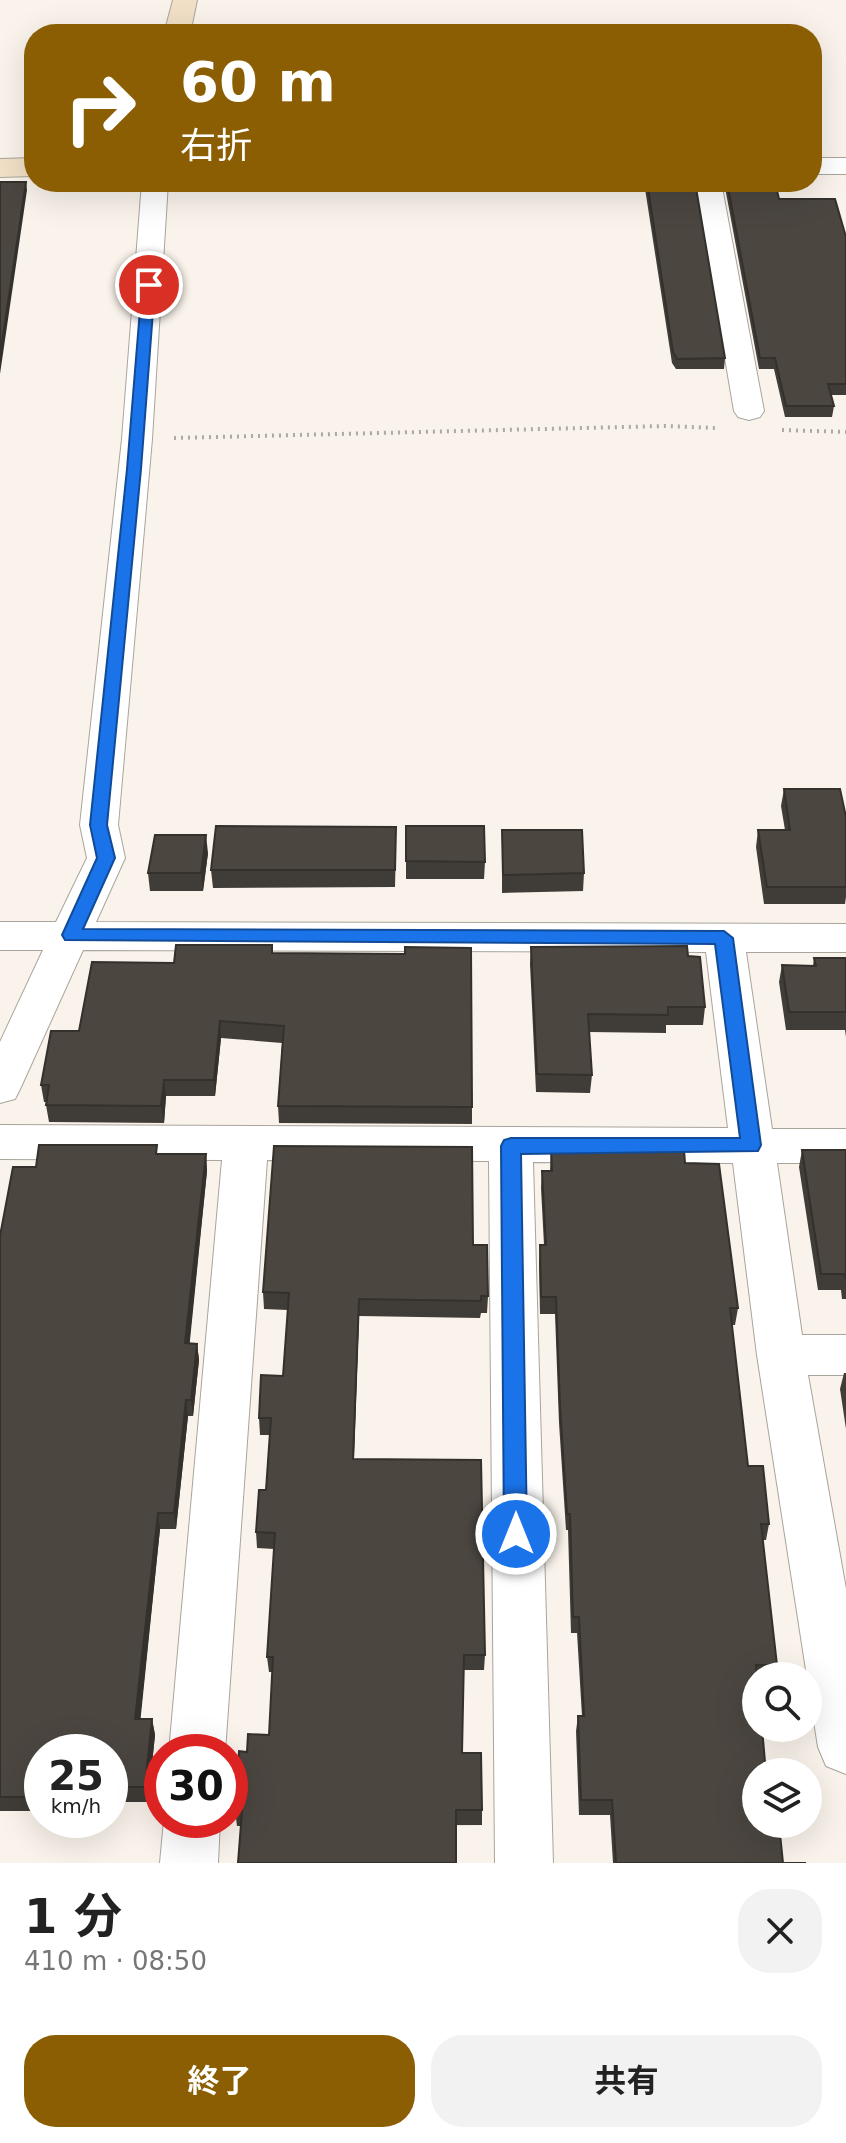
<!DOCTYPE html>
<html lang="ja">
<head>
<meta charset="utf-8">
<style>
  :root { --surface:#fff; --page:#f2f2f2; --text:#222; --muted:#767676; --accent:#8b5e03 }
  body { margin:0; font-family:"DejaVu Sans","Noto Sans JP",sans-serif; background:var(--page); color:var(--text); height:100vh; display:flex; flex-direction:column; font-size:30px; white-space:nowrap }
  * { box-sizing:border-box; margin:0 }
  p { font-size:26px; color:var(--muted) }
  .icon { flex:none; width:44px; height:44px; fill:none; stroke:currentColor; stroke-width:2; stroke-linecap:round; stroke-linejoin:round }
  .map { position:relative; height:1863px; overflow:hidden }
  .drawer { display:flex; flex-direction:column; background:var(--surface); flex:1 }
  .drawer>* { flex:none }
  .hud { position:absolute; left:24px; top:24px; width:798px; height:168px; border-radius:32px; box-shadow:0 8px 32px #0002; background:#8b5e03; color:#fff; overflow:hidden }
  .tools { position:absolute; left:742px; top:1662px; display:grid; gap:16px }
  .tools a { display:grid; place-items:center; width:80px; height:80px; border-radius:50%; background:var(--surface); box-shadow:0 8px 32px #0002; font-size:40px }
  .speed { position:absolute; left:24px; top:1734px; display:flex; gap:16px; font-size:40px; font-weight:700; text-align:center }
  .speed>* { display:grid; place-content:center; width:104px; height:104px; border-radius:50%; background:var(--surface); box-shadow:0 8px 32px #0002; line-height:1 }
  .speed small { font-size:20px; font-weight:400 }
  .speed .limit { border:12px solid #d22; background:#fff; color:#111 }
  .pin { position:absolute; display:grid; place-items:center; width:68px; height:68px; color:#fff; margin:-34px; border:4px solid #fff; border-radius:50%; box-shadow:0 2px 8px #0007 }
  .me { position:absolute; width:88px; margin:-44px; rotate:0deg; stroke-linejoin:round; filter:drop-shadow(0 0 6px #0008) }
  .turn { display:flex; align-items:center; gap:28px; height:168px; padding:0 24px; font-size:36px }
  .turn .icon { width:104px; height:104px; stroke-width:2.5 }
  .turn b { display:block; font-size:56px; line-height:68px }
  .round { display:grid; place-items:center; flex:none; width:84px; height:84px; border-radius:32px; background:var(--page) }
  .summary { display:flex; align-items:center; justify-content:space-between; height:136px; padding:0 24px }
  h1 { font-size:48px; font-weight:700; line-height:60px }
  .cta { display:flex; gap:16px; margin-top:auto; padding:16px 24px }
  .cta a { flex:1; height:92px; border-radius:32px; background:var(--accent); color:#fff; font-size:32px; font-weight:700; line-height:92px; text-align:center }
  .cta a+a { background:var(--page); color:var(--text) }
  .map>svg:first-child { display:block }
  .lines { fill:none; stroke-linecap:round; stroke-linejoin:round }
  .street-casing { stroke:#a9a49c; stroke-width:2 }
  .secondary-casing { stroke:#a9a49c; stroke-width:2 }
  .path { stroke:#ada8a2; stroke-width:4; stroke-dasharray:2 5; stroke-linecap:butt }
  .street { fill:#fff; fill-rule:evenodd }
  .secondary { fill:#f1e0c6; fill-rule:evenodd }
  .wall { fill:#403c37 }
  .shaded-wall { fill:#34312d }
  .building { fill:#4b4640; stroke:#34312d; stroke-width:2 }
  .route { fill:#1a73e8; stroke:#114b97; stroke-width:2 }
</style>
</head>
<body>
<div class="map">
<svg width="846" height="1863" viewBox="0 0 846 1863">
  <rect width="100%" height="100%" fill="#f9f3eb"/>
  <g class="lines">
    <g class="street-casing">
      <g id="street">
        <rect x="812" y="158" width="34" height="16"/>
        <path d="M142 182H168L152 439 118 825 125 858 96 922 846 924V952H746L772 1129H846V1163H777L802 1335H846V1375H808L846 1589V1774L826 1766 818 1747 757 1355 733 1163 533 1162 553 1863H495L489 1161 267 1160 225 1752H169L222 1160 0 1159V1125L728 1128 706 952 83 950 21 1087 15 1099 0 1103V1042L43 950H0V922H56L87 858 80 825 122 439Z"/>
        <path d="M695 182H721L764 411 760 417 749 420 738 417 734 411Z"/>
        <path d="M164 1820H220L218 1863H160Z"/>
      </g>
    </g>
    <g class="secondary-casing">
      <g id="secondary">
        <path d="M173 0H197L190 34H164Z"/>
        <path d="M34 158V176L0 177V159Z"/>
      </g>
    </g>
    <g class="path">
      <path d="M782 430 846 432"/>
      <path d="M174 438 665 426 716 428"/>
    </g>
    <use href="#street" class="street"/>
    <use href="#secondary" class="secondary"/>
  </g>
  <g class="wall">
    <path d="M644 182H695L725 358 724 369H676L672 363Z"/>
    <path d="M724 182H775L779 199 846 237V395H831L834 406 832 417H785L774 369H759Z"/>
    <path d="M784 789 846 817V897L845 904H764L756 847 758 830H785L781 806Z"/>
    <path d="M502 830 584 873 583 891 502 893Z"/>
    <path d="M396 844 395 887 213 888 211 870Z"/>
    <path d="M208 853 203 891H150L148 873Z"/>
    <path d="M406 861 485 862 484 879H406Z"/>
    <path d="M272 945 273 953 472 1107V1124L279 1123 278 1106 282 1043 221 1038 215 1096H166L164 1123 49 1122 46 1105 47 1102H44L41 1085 79 1031 174 963Z"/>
    <path d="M531 947 688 956 705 1007 703 1025H666V1033L589 1032 592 1075 590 1093 536 1092 530 964Z"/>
    <path d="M814 958H846V1037L845 1030H786L779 982 782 965 813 966Z"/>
    <path d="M551 1148 685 1163 738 1308 735 1325H732L748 1466 769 1524 766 1540H763L777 1665 774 1676H756L765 1762 783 1863H806H613L610 1815H579L576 1731 578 1716H582L577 1633H571L568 1530H566L559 1423 555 1314H540L539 1263 540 1245H544L541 1188 542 1171H550Z"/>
    <path d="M802 1150H846V1299H842L841 1290H818L799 1167Z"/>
    <path d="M158 1154H206L207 1171 189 1344H197L199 1360 193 1416H188L176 1529H160L140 1719H152L155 1735 148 1802H110V1752H42V1811H0V1236Z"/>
    <path d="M473 1245 488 1296 487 1313H481L480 1318 359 1316 354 1459 485 1655 484 1670H463L462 1753 482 1810V1825L237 1826 235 1811 247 1752 269 1735 272 1672H269L267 1657 274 1549 257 1548 256 1532 266 1490 270 1435H260L259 1418 283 1376 288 1310 264 1309 263 1292Z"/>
    <path d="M844 1373H846V1429L840 1389Z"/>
  </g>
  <g class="shaded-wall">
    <path d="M26 182 27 190 0 374V356Z"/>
    <path d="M206 835 208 853 203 891 201 873Z"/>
    <path d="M220 1021 221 1038 215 1096 214 1080Z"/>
    <path d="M164 1080 166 1096 164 1123 161 1106Z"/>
    <path d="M206 1154 207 1171 188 1360 185 1343Z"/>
    <path d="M359 1299V1316L353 1475V1459Z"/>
    <path d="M197 1344 199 1360 193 1416 191 1400Z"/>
    <path d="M186 1400 188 1416 176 1529 174 1513Z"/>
    <path d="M158 1513 160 1529 139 1734 135 1719Z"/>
    <path d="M152 1719 155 1735 148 1802 145 1787Z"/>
  </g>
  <g class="building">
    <path d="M0 182H26L0 356Z"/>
    <path d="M647 182H695L725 358 677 359 673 352Z"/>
    <path d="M727 182H775L779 199H835L846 237V384H828L834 406H786L775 358H760Z"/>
    <path d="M784 789H840L846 817V887H767L758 830H790Z"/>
    <path d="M216 826 396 827 395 870H211Z"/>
    <path d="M406 826H484L485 862 406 861Z"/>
    <path d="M502 830H582L584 873 503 875Z"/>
    <path d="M155 835H206L201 873H148Z"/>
    <path d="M176 945H272V953L405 954V947L471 948 472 1107 278 1106 284 1026 220 1021 214 1080H164L161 1106 46 1105 49 1085H41L51 1031H79L92 962 174 963Z"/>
    <path d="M687 946 688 956 700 957 705 1007H668V1015L588 1014 592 1075 537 1074 531 947Z"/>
    <path d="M814 958H846V1012H789L782 965 816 966Z"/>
    <path d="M39 1145H157L156 1154H206L185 1343 197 1344 191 1400H186L174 1513H158L135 1719H152L145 1787H110V1752H42V1797H0V1236L13 1167H36Z"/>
    <path d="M274 1146 472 1147 473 1245H487L488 1296H481V1301L359 1299 353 1459 481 1460 485 1655H464L462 1753H481L482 1810H456V1863H238L242 1811H235L239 1751 247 1752 248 1734 269 1735 273 1657H267L275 1533 256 1532 259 1490H266L271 1418H259L261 1375 283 1376 289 1293 263 1292Z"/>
    <path d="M551 1148 684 1150 685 1163 719 1164 738 1308H730L748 1466H763L769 1524H761L777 1665H756L757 1676H756V1728H762L765 1762H772L773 1772H756V1824H779L783 1863H806H616L612 1800H581L578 1716H584L579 1617H573L570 1514H567L560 1406 556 1297H541L540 1245H546L542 1171H552Z"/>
    <path d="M802 1150H846V1281L845 1274H821Z"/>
  </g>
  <path class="route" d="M149 281 155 285 141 469 107 825 115 858 83 929 724 931 733 938 761 1145 758 1151 521 1154 527 1534 524 1542 516 1545 508 1542 504 1534 501 1146 504 1140 511 1138H740L715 944 65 940 62 935 97 858 90 825 127 469 142 285Z"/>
</svg>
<div class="tools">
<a><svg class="icon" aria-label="search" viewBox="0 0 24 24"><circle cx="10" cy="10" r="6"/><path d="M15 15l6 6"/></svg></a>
<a><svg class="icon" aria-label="layers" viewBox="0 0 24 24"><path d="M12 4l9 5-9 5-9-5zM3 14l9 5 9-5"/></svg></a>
</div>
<div class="speed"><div>25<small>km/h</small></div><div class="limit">30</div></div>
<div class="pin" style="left:149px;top:285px;background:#d93025"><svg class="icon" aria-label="arrive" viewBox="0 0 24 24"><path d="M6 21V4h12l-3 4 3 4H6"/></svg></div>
<svg class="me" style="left:516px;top:1534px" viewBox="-20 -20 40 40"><circle r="17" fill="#1a73e8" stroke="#fff" stroke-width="3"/><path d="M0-11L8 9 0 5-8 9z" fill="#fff"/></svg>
<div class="hud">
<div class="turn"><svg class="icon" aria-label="right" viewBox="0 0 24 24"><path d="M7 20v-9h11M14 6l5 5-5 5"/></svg><div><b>60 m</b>右折</div></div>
</div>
</div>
<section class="drawer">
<div class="summary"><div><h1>1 分</h1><p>410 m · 08:50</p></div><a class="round"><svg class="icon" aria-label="close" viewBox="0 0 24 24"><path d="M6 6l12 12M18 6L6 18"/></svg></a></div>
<div class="cta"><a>終了</a><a>共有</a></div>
</section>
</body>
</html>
